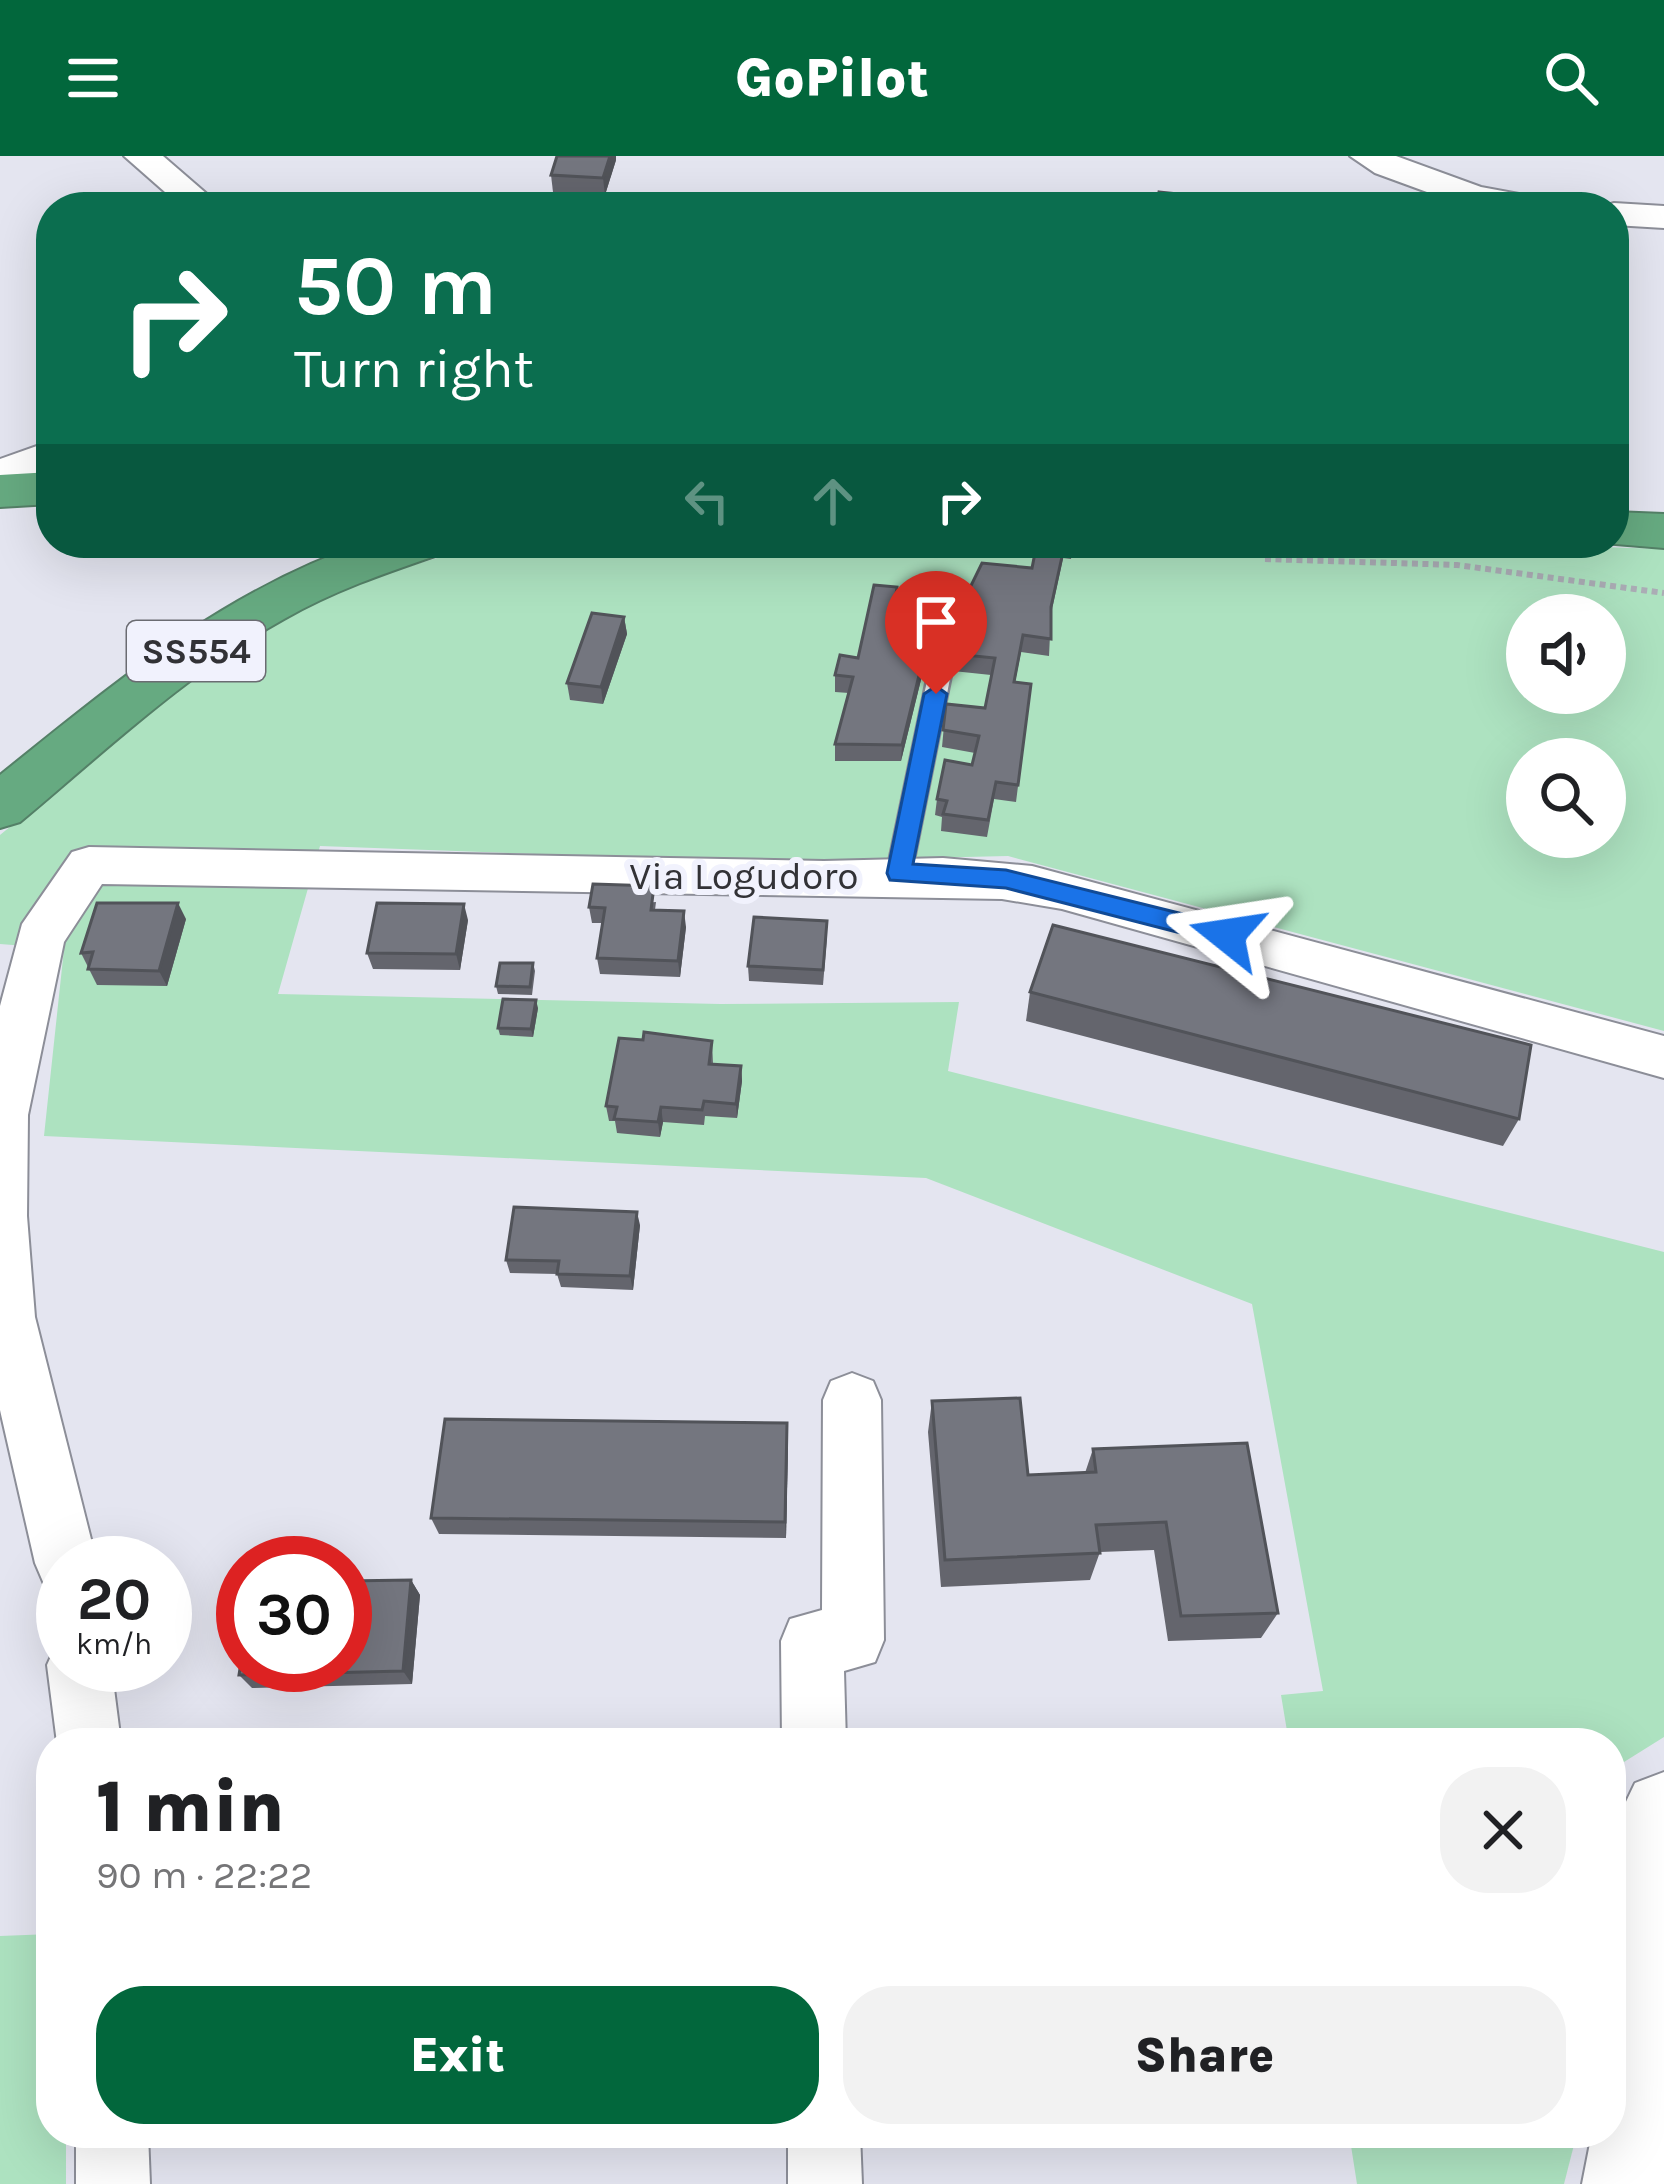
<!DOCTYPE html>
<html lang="en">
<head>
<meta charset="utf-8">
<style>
  :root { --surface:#fff; --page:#f2f2f2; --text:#202124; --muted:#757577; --accent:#02673c }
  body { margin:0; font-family:Karla,sans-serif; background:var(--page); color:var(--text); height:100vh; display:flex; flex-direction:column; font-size:45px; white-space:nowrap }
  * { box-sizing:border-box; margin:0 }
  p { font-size:39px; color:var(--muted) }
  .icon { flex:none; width:66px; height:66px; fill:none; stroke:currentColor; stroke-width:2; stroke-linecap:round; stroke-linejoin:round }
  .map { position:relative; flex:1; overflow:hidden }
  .side { position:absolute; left:36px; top:1572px; width:1590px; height:420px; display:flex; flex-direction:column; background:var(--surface); border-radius:48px; box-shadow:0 12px 48px #0002 }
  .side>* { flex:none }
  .top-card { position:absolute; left:36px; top:36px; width:1593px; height:366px; border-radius:48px; box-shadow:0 12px 48px #0002; background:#0b6e4f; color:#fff; overflow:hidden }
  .controls { position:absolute; left:1506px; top:438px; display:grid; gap:24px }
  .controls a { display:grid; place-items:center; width:120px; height:120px; border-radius:50%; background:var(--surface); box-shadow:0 12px 48px #0002; font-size:60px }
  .speed { position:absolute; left:36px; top:1380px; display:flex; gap:24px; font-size:60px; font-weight:700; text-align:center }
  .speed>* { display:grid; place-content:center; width:156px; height:156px; border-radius:50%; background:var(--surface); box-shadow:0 12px 48px #0002; line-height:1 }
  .speed small { font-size:30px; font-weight:400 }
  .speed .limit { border:18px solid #d22; background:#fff; color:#111 }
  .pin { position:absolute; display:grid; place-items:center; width:102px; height:102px; color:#fff; margin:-123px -51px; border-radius:50% 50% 50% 0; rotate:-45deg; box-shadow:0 0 12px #0007 }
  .pin .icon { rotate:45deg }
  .me { position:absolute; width:132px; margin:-66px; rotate:285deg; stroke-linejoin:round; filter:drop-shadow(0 0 9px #0008) }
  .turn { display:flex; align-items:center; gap:42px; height:252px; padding:0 60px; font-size:54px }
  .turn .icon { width:156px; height:156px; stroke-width:2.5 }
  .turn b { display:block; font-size:84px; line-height:102px }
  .lanes { display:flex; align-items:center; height:114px; padding:0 60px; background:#0003; justify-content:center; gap:60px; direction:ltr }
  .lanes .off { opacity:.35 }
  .round { display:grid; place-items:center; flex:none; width:126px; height:126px; border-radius:48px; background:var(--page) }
  .summary { display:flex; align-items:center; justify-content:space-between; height:204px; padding:0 60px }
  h1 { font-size:72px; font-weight:800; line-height:90px }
  .action { display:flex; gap:24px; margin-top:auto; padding:24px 60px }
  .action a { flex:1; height:138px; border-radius:48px; background:var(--accent); color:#fff; font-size:48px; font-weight:800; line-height:138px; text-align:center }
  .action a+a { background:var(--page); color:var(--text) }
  header { display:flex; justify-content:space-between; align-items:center; height:156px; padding:0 60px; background:var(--accent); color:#fff; font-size:54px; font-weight:800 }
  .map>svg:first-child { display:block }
  .green { fill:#ade2c0; fill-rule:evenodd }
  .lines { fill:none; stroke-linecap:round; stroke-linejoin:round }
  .lane-casing { stroke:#8c8e98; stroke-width:5 }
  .street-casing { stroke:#8c8e98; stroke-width:4 }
  .secondary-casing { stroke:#8c8e98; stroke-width:4 }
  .highway-casing { stroke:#548067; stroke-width:4 }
  .path { stroke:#abacb5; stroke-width:6; stroke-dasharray:6 4.5; stroke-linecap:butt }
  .lane { fill:#fff; fill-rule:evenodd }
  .street { fill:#fff; fill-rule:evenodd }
  .secondary { fill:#fff; fill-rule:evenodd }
  .highway { fill:#66aa81; fill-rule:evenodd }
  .wall { fill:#64656d }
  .shaded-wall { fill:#515359 }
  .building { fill:#74767f; stroke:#515359; stroke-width:3 }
  .route { fill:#1a73e8; stroke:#114b97; stroke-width:3 }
  .labels { text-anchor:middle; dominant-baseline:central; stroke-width:12; stroke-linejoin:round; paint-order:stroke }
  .shield { fill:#f1f2fd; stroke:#6b6c72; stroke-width:3 }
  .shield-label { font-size:36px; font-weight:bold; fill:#323236 }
  .street-label { font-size:39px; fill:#323236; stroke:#f1f2fd }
</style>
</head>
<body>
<header><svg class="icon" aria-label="menu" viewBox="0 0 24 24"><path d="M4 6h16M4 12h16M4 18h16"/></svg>GoPilot<svg class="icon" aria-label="search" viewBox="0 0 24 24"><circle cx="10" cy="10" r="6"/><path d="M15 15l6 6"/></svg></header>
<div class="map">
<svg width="1664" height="2028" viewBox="0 0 1664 2028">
  <rect width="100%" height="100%" fill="#e4e5f0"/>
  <g class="green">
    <path d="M493 387H1478L1664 393V875L1008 700 752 706 320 690 278 838 720 848 959 846 948 915 1664 1096V1581L1624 1606 1611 1625V1587H1289L1281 1539 1323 1535 1252 1148 926 1022 44 980 64 793 0 788V679C108 592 214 489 344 434 392 414 442 400 493 387ZM1527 459H1605V537H1527ZM1527 603H1605V681H1527Z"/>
    <path d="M51 1778V1977H66V2028H0V1780Z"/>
    <path d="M1349 1977H1577L1564 2028H1357Z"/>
  </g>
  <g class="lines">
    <g class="lane-casing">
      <path id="lane" d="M954 441 965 448 911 717 899 726 887 717 943 448Z"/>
    </g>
    <g class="street-casing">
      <g id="street">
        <path d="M124 0H163L222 51H182Z"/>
        <path d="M1350 0H1396L1481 31 1546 43 1551 51 1457 47 1375 17Z"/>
        <path d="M1614 47 1664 50V72L1614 69V51H1601Z"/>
        <path d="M51 285V313L0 331V303Z"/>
        <path d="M89 691 824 705 943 702 1032 710 1664 880V922L1062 753 1002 743 102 728 64 786 28 959 27 1060 35 1161 97 1407H63V1435L44 1428 35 1407 0 1254V850L22 768 72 696Z"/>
        <path d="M852 1217 873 1225 881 1244 884 1484 875 1506 844 1515 846 1587H782L781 1485 790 1463 822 1454 823 1244 831 1225Z"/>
        <path d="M63 1484V1509H111L121 1587H57L47 1509 57 1487Z"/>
        <path d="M76 1977H148L150 2028H76Z"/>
        <path d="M788 1977H860L862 2028H788Z"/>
      </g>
    </g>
    <g class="secondary-casing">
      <path id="secondary" d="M1664 1616V2028H1582L1592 1977H1611V1677L1635 1627Z"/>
    </g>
    <g class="highway-casing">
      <g id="highway">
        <path d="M51 316V348L0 351V319Z"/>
        <path d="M1614 356 1664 358V392L1603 387H1614Z"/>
        <path d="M365 387H446L438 399C385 417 333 435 284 463 187 517 105 595 20 666L0 672V619C115 527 223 435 365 387Z"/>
      </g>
    </g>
    <path class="path" d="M1265 403 1457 409 1664 437"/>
    <use href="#lane" class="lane"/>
    <use href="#street" class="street"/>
    <use href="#secondary" class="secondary"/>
    <use href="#highway" class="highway"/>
  </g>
  <g class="wall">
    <path d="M616 4 605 39 553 36 551 19Z"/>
    <path d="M805 387H820L818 397 805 396Z"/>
    <path d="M1037 387H1073L1071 403 1063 402 1051 458 1049 500 1021 496 1015 526 1031 528 1016 646 994 643 987 681 941 675 942 661 935 659 937 643 972 609 975 597 942 591 946 548 985 552 991 519 953 515 954 498 1032 412Z"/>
    <path d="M896 448 895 461 931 483 901 605H835V588L849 537 835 536V519L858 502Z"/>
    <path d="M624 461 627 478 603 548 570 544 567 527Z"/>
    <path d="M656 746 655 754 686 771 680 821 600 818 597 802 602 767H592L589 751Z"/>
    <path d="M186 763 167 830 97 829 81 797Z"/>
    <path d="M468 764 460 814 373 813 367 797Z"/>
    <path d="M827 781 823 829 749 825 748 810Z"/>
    <path d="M533 807 535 815 532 839 498 838 496 830Z"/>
    <path d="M1030 836 1519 963 1503 990 1026 865Z"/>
    <path d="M538 852 533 881 500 879 498 872Z"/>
    <path d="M712 885 713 908 741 910 742 925 737 962 705 960 704 969 663 966 660 981 617 977 615 965H609L606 950Z"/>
    <path d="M640 1069 633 1134 561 1131 557 1118 510 1117 506 1104Z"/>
    <path d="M932 1245 1028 1319 1085 1317 1093 1293 1278 1457 1261 1482 1168 1485 1154 1394 1100 1396 1090 1424 941 1431 928 1276Z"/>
    <path d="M788 1285 786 1382 439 1378 431 1362Z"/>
    <path d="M411 1424 420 1439 412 1528 252 1532 239 1519Z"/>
  </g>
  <g class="shaded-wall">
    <path d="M610 0H616V4L605 39 603 22Z"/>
    <path d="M624 461 627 478 603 548 601 531Z"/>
    <path d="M932 466 931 483 901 605 902 589Z"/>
    <path d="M178 747 186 763 167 830 159 815Z"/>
    <path d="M464 748 468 764 460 814 456 798Z"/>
    <path d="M684 755 686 771 680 821 678 805Z"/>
    <path d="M536 844 538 852 533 881 531 873Z"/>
    <path d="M741 910 742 925 737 962 736 948Z"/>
    <path d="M661 951 663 966 660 981 658 966Z"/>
    <path d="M637 1056 640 1069 633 1134 630 1120Z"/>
    <path d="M787 1267 788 1285 786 1382 785 1366Z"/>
    <path d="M411 1424 420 1439 412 1528 403 1515Z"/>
  </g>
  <g class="building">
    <path d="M557 0H610L603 22 551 19Z"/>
    <path d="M1159 36 1208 41 1207 51H1156Z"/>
    <path d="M1380 38 1424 45 1423 51H1377Z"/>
    <path d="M543 43 564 44 562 51H540Z"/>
    <path d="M1037 387H1065L1051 451V483L1023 479 1014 526 1031 528 1018 629 996 626 988 664 943 658 947 645 937 643 945 604 972 609 979 580 943 574 946 548 985 552 995 502 954 498 963 446 982 407 1032 412Z"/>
    <path d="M874 429 897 431 893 461 932 466 902 589 835 588 853 521 835 519 840 499 858 502Z"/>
    <path d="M592 457 624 461 601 531 567 527Z"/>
    <path d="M593 728 654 730 651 754 684 755 678 805 597 802 605 752 589 751Z"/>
    <path d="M97 747H178L159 815 88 813 93 796 81 797Z"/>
    <path d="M377 747 464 748 456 798 367 797Z"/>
    <path d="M754 761 827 765 823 814 748 810Z"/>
    <path d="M1053 769 1531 889 1519 963 1030 836Z"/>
    <path d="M500 807H533L530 831 496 830Z"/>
    <path d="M503 843 536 844 531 873 498 872Z"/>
    <path d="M644 876 712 885 709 908 741 910 736 948 704 945 702 954 661 951 658 966 614 963 617 951 606 950 619 882 643 884Z"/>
    <path d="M514 1051 637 1056 630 1120 557 1118 559 1105 506 1104Z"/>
    <path d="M1020 1242 1028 1319 1096 1316 1093 1293 1247 1287 1278 1457 1181 1460 1166 1366 1096 1369 1100 1397 945 1404 932 1245Z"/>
    <path d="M445 1263 787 1267 785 1366 431 1362Z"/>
    <path d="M310 1397 309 1407H256L257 1399Z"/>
    <path d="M411 1424 403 1515 239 1519 243 1494V1509H345V1425Z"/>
  </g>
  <path class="route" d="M936 530 947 538 913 708 1006 714 1227 769 1240 779 1236 786 1227 789 1006 732 890 724 887 717 924 538Z"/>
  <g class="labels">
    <rect class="shield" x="127" y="465" width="138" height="60" rx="9"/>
    <g class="shield-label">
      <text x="196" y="495">SS554</text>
    </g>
    <g class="street-label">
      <text x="744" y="720">Via Logudoro</text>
    </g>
  </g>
</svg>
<div class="controls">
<a><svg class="icon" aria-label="sound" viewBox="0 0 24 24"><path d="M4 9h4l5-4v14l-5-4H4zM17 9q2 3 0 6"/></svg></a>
<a><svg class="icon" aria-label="search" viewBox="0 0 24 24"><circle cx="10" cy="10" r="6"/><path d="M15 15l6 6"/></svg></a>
</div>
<div class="speed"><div>20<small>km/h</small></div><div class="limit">30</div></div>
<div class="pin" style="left:936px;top:538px;background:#d93025"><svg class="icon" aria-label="arrive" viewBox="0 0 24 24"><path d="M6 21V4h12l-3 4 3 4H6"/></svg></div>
<svg class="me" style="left:1227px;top:779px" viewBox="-20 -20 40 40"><path d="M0-17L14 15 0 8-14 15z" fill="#1a73e8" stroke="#fff" stroke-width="4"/></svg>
<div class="top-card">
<div class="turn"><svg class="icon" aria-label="right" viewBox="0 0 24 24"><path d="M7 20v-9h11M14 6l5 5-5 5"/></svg><div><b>50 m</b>Turn right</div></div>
<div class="lanes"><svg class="icon off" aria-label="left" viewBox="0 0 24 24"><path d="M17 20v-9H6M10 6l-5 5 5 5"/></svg><svg class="icon off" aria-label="ahead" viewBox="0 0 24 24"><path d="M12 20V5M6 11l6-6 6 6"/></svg><svg class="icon" aria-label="right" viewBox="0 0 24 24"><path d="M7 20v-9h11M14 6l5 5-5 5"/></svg></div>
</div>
<section class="side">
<div class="summary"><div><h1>1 min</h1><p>90 m · 22:22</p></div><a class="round"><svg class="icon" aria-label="close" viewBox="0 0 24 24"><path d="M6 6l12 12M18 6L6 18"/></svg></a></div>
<div class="action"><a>Exit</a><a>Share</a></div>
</section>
</div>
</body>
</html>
